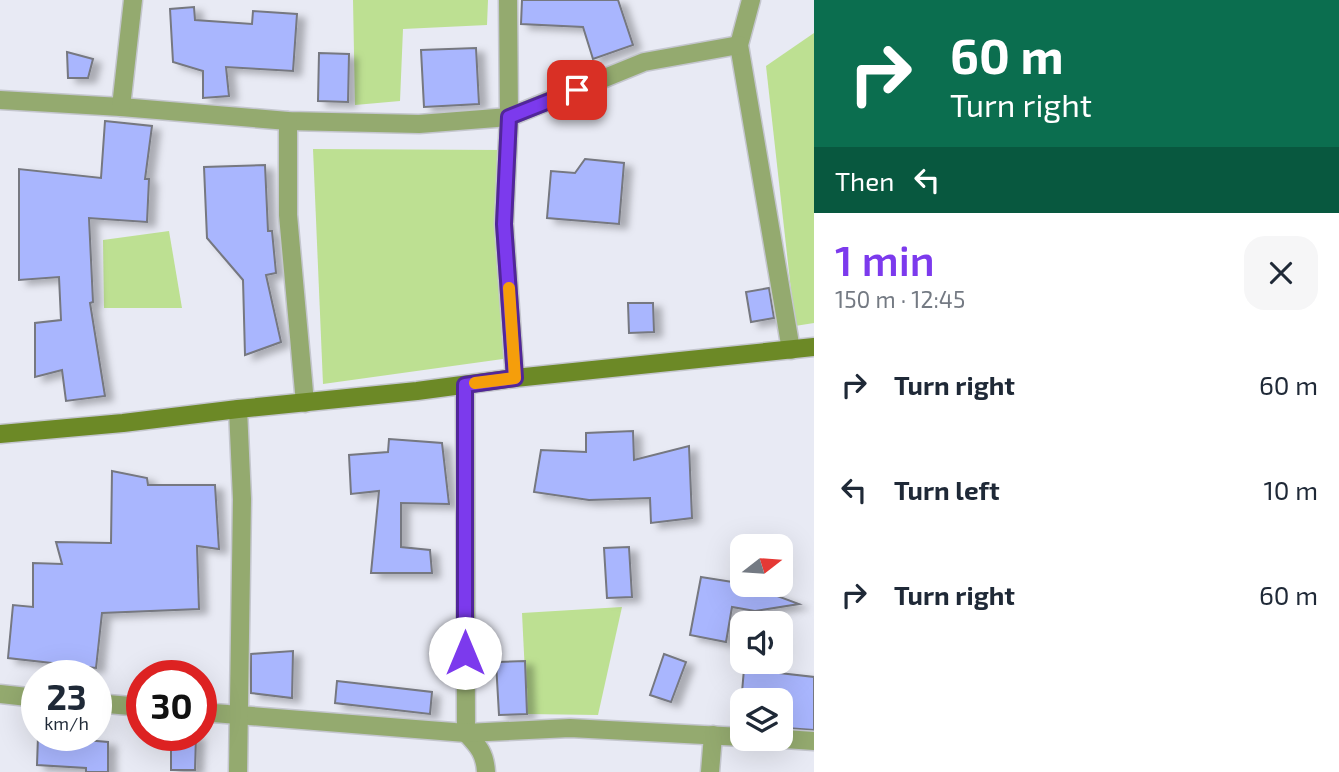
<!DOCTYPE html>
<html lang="en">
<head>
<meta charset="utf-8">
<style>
  :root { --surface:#fff; --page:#f6f6f7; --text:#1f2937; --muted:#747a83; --accent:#7c3aed }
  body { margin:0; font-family:"Exo 2",sans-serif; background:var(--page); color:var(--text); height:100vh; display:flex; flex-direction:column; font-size:26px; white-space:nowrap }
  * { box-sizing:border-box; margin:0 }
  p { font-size:23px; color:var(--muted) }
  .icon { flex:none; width:38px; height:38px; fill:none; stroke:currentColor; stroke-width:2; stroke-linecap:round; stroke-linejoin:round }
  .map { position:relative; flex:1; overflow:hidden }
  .drawer { display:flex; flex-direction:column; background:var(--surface); width:525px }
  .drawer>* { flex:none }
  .top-card { background:#0b6e4f; color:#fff; overflow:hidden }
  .needle { width:46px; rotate:73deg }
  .tools { position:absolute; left:730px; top:534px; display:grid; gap:14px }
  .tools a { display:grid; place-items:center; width:63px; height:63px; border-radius:14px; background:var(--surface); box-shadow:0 7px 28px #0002; font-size:35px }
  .speed { position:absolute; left:21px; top:660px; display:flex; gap:14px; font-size:35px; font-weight:700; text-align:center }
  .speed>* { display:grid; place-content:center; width:91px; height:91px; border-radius:50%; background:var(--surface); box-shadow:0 7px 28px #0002; line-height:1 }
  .speed small { font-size:18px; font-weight:400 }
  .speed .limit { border:10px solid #d22; background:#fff; color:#111 }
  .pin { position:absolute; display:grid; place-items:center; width:60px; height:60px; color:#fff; margin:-30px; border-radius:14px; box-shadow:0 4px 10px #0006 }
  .me { position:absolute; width:77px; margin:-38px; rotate:0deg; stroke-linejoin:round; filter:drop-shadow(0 0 5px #0008) }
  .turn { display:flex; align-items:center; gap:24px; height:147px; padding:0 21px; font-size:32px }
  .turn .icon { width:91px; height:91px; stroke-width:2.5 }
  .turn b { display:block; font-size:49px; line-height:60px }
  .then { display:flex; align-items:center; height:66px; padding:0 21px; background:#0003; gap:14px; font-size:26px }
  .round { display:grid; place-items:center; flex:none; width:74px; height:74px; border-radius:21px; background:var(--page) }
  .overview { display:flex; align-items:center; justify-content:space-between; height:119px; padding:0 21px }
  h1 { font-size:42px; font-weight:600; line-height:52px; color:var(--accent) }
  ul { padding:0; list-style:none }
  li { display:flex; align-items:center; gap:21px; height:105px; padding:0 21px }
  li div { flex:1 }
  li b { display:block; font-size:26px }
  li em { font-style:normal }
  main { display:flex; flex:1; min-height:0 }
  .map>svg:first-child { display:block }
  .green { fill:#bde092 }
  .building { fill:#a9b6fe; stroke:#767880; stroke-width:2; filter:url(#shadow) }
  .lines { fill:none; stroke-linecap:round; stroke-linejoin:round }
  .street-casing { stroke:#c4c6ce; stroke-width:21 }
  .secondary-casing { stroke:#c4c6ce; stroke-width:21 }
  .street { stroke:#94aa6f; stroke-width:18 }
  .secondary { stroke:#6c8926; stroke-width:18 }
  .route-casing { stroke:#51269a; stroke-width:18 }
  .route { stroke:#7c3aed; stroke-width:12 }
  .slow { stroke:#f59e0b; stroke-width:12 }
</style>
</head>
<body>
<main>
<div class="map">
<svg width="814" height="772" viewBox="0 0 814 772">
  <defs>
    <filter id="shadow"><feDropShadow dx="8" dy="4.5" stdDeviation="3.5" flood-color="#0004"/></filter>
  </defs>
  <rect width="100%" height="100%" fill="#e8eaf4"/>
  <g class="green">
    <path d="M353 0H488L487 25 403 29 400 101 355 105Z"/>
    <path d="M814 33V323L795 326 766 66Z"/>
    <path d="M313 149 504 150 510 358 323 384Z"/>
    <path d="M169 231 182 308H104L103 240Z"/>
    <path d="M622 607 598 715 527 714 522 613Z"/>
  </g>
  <g class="building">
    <path d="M522 0H618L633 45 593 59 583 27 521 24Z"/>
    <path d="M194 7 195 20 252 24 253 11 297 14 293 71 226 67 229 96 203 98V71L173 62 170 9Z"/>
    <path d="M476 48 479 104 424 107 421 50Z"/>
    <path d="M67 52 93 59 88 78H68Z"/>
    <path d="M319 53 349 54 348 102 318 101Z"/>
    <path d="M105 121 152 126 145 179H149L147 222 89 218 93 302 90 303 105 396 66 401 62 370 35 377V323L61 320 59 277 19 280V169L101 178Z"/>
    <path d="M585 159 624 163 619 224 547 218 551 171 575 173Z"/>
    <path d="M265 165 268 231H272L276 273 266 275 281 342 245 355 243 280 207 238 204 167Z"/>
    <path d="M769 288 774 318 751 322 746 292Z"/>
    <path d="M628 303H653L654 332 629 333Z"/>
    <path d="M633 431 634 460 689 446 692 518 651 523 650 498 589 500 534 492 541 450 586 452V433Z"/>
    <path d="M389 439 442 443 449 504 401 503V547L430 550 432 573H371L379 491 351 494 349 455 388 452Z"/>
    <path d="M112 471 147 478 148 485H215L219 549 197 546 199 609 102 613 96 668 8 658 13 605 33 607V563L62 564 56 542 111 543Z"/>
    <path d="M629 547 632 597 607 598 604 548Z"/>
    <path d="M701 577 745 584 799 604 755 611 732 607 726 642 690 635Z"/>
    <path d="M293 651 292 698 251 693V654Z"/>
    <path d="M664 654 686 662 671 702 650 695Z"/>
    <path d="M525 661 527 714 499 715 496 662Z"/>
    <path d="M744 669 814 677V730L786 728 788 696 742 692Z"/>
    <path d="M337 681 432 692 430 714 335 703Z"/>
    <path d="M171 735H196L195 770H171Z"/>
    <path d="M38 736 108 742V772H86V768L37 765Z"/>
  </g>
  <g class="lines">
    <g class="street-casing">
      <g id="street">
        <path d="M508 0 509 117 504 224 515 378"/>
        <path d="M751 0 739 45 791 350"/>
        <path d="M0 100 121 107 288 121 419 124 509 117 644 62 739 45"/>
        <path d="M121 107 133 0"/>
        <path d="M288 121V215L305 403"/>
        <path d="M465 385 466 733C478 746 485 753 486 772"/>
        <path d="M0 694 37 698"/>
        <path d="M96 703 142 707"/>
        <path d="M201 712 466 733 570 728 742 737"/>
        <path d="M770 738 814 741"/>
        <path d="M238 772 242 499 238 409"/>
        <path d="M710 772 713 735"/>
      </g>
    </g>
    <g class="secondary-casing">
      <path id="secondary" d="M0 434 123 423 238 409 417 391 515 378 814 347"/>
    </g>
    <use href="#street" class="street"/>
    <use href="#secondary" class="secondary"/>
  </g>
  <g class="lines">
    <g class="route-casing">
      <path id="route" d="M465 653V385L515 378 504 224 509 117 577 90"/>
    </g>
    <use href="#route" class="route"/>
    <path class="slow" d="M475 383 515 378 509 288"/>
  </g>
</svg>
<div class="tools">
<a><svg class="needle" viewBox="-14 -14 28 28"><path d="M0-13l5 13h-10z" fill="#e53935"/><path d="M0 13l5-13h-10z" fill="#747a83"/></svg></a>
<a><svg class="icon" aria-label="sound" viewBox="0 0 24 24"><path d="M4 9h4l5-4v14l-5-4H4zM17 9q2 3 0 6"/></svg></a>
<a><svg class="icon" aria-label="layers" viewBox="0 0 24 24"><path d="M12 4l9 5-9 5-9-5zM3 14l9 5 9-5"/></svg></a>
</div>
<div class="speed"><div>23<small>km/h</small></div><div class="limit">30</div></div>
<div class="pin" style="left:577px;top:90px;background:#d93025"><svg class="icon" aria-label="arrive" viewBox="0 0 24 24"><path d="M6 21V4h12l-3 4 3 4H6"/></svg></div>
<svg class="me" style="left:465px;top:653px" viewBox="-20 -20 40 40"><circle r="19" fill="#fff"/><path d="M0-13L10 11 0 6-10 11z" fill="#7c3aed"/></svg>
</div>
<section class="drawer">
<div class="top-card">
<div class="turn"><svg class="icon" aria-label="right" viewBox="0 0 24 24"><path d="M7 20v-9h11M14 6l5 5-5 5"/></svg><div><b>60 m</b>Turn right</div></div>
<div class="then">Then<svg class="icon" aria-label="left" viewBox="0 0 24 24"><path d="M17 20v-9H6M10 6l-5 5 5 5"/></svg></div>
</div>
<div class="overview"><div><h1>1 min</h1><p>150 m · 12:45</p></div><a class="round"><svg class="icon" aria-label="close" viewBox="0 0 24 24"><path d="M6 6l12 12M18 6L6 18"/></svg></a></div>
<ul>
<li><svg class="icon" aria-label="right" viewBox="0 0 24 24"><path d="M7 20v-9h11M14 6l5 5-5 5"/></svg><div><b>Turn right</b></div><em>60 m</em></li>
<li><svg class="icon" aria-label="left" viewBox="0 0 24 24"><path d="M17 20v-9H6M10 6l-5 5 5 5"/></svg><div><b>Turn left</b></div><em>10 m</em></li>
<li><svg class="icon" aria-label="right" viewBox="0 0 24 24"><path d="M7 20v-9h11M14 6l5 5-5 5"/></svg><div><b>Turn right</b></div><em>60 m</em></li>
</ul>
</section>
</main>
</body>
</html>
